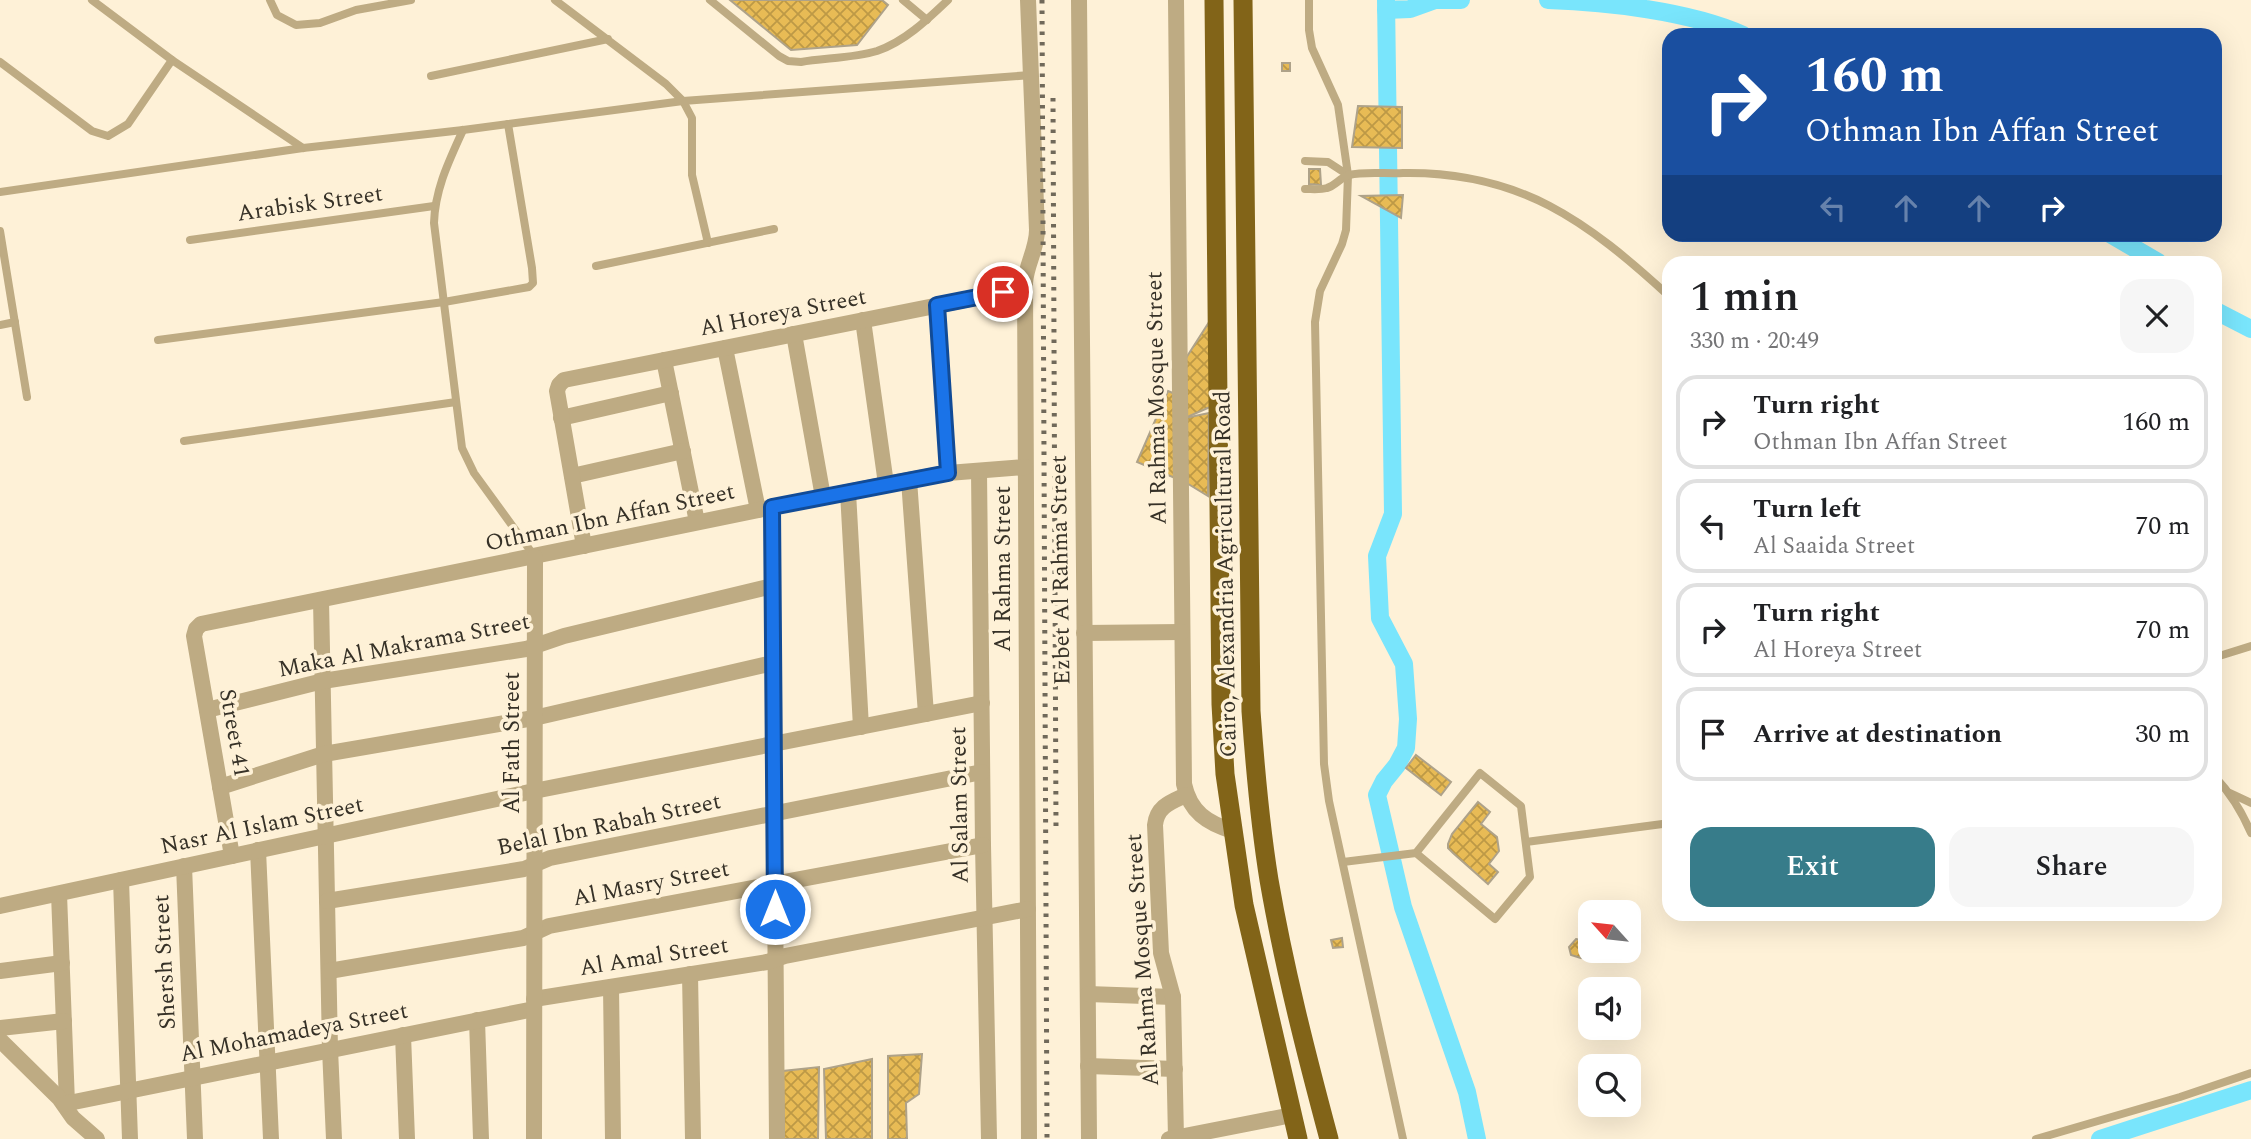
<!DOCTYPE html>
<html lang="en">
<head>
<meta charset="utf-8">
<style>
  :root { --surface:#fff; --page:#f6f6f6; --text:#202124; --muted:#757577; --line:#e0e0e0; --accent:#377c8a }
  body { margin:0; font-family:Spectral,serif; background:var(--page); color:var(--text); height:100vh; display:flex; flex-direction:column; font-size:26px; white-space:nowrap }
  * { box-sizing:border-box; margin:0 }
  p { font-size:23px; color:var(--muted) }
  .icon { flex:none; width:38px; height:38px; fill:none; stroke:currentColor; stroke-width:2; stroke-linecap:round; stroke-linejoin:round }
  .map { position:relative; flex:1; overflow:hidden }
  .details { position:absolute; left:1662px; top:256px; width:560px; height:665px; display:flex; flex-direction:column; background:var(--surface); border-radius:21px; box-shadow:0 7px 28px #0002 }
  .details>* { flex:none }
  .banner { position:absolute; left:1662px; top:28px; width:560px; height:214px; border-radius:21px; box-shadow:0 7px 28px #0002; background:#1a4fa0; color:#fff; overflow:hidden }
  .needle { width:46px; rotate:297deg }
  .tools { position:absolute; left:1578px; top:900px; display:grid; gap:14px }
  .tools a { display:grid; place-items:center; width:63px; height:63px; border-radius:14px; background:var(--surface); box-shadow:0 7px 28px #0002; font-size:35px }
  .pin { position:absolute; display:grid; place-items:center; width:60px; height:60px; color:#fff; margin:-30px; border:4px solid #fff; border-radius:50%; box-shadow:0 2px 7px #0007 }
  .me { position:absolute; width:77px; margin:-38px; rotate:0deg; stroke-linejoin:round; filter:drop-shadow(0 0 5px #0008) }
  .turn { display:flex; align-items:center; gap:24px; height:147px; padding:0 28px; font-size:32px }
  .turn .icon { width:91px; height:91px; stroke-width:2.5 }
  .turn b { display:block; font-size:49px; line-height:60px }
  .lanes { display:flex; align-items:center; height:66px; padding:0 28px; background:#0003; justify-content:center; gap:35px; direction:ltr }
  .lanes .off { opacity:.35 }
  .round { display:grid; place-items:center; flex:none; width:74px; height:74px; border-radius:21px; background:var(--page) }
  .summary { display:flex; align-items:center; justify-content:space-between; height:119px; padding:0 28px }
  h1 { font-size:42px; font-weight:600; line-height:52px }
  .cta { display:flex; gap:14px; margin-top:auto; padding:14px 28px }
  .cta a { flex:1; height:80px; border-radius:21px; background:var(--accent); color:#fff; font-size:28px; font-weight:600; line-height:80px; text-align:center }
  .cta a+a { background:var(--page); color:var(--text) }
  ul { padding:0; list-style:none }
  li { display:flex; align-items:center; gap:21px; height:94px; margin:0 14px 10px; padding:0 14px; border:4px solid var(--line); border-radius:21px }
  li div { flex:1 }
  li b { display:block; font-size:26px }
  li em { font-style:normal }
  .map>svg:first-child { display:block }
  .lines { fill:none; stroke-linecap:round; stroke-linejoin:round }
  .canal { stroke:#79e5fc; stroke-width:18 }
  .building { fill:url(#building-cross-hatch); stroke:#aea289; stroke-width:2 }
  .service { stroke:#beab83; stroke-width:8 }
  .minor { stroke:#beab83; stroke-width:16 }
  .trunk { stroke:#826418; stroke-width:19 }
  .rail { stroke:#70695a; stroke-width:5; stroke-dasharray:3.5 7; stroke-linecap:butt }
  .route-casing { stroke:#114b97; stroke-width:18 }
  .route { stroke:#1a73e8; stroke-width:12 }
  .labels { text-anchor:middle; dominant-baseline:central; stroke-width:7; stroke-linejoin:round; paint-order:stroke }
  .street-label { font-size:23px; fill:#363127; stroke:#fef1d7 }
</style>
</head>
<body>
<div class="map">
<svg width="2251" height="1139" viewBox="0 0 2251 1139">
  <defs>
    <pattern id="building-cross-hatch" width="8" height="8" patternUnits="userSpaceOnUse" patternTransform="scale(1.75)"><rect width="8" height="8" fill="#e8bb55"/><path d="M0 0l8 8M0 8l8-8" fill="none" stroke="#bd9946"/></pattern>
  </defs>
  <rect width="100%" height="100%" fill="#fef1d7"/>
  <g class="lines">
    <g class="canal">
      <path d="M1386 0 1393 514 1377 556 1380 618 1404 664 1408 719 1406 748 1397 765 1384 781 1377 795 1403 907 1467 1092 1477 1139"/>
      <path d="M1548 0C1607 2 1689 11 1743 35"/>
      <path d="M1386 10 1410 9 1435 0H1461"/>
      <path d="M2110 234 2158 262"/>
      <path d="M2216 311 2251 329"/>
      <path d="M2100 1139 2251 1090"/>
    </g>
  </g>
  <g class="building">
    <path d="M730 0H882L888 5 857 45 791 50Z"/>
    <rect x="1282" y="63" width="8" height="8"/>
    <path d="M1358 106 1402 107V148L1352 147Z"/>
    <path d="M1309 169H1320L1321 185 1309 184Z"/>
    <path d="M1403 195 1401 218 1361 196Z"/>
    <path d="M1211 319 1210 407 1185 418 1186 358Z"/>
    <path d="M1168 391 1180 396 1175 478 1137 462Z"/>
    <path d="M1209 413 1208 496 1185 482V418Z"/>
    <path d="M1416 755 1451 782 1441 795 1406 768Z"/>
    <path d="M1478 802 1490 812 1481 824 1497 837 1499 851 1489 864 1498 872 1488 884 1453 853 1448 848V844L1452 834Z"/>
    <path d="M1342 938 1343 947 1333 948 1331 940Z"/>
    <path d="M1576 939 1585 941 1588 950 1581 958 1571 955 1569 947Z"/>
    <path d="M922 1054 919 1094 906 1103 907 1139H888V1056Z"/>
    <path d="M872 1059V1139H826L824 1069Z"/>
    <path d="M819 1067 818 1139H784L783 1071Z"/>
  </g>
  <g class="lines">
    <g class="service">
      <path d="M270 0 277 15 296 25 320 23 356 10 411 0"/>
      <path d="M555 0 666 84 683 101 692 118V175L708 243"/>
      <path d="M710 0 779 56 788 61 801 62C824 58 854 58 877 51 904 42 927 20 948 0"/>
      <path d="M903 0 927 20"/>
      <path d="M1309 0V30L1312 48 1338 105 1348 175 1346 230 1342 244 1320 291 1315 322 1324 764 1329 801 1403 1139"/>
      <path d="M172 60 303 148"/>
      <path d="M0 62 92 131 108 136 128 124 172 60 92 0"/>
      <path d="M431 76 608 39"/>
      <path d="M463 130C449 161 435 189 434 223L462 448 474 473 535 557"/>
      <path d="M1305 161 1328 162 1348 175"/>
      <path d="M1305 189C1312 189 1320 190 1327 188 1335 186 1341 177 1349 175 1365 171 1386 174 1403 173 1520 171 1587 221 1670 297"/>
      <path d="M0 192 303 148 463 130 683 101 1031 75"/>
      <path d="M0 231 27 397"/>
      <path d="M190 240 434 206"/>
      <path d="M596 266 774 229"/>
      <path d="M0 325 15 322"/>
      <path d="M158 340 444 302 529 287 533 283 532 268 508 124"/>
      <path d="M184 441 456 402"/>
      <path d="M2216 657 2251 646"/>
      <path d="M2216 778C2232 795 2242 812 2251 833"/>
      <path d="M2230 793 2251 803"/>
      <path d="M1526 842 1670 823"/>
      <path d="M1343 862 1416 853 1480 773 1521 806 1530 877 1495 919 1416 853"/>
      <path d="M2036 1139 2180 1097 2251 1073"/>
    </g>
    <g class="minor">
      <path d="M1028 0 1037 230C1037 249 1026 265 1025 283L1029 1139"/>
      <path d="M1079 0 1089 1139"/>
      <path d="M1176 0 1184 784C1190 812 1207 823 1233 831"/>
      <path d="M937 305 948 473"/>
      <path d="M863 320 886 484"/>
      <path d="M794 334 823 497"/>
      <path d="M725 348 758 510"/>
      <path d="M664 360 697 522"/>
      <path d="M561 418 671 393"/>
      <path d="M979 471 983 845 989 1139"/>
      <path d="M572 476 683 451"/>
      <path d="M909 480 926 714"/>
      <path d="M848 492 861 727"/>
      <path d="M772 507 777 1139"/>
      <path d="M584 546 557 391 559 385 564 380 1025 288"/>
      <path d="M321 600 330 1049 334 1139"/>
      <path d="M1084 633 1182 632"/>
      <path d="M207 710 323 681 526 649 564 636 772 586"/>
      <path d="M220 787 324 754 534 718 773 663"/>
      <path d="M258 850 271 1139"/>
      <path d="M232 856 194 636 196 629 201 624 886 484 948 473 1025 467"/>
      <path d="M184 866 195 1139"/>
      <path d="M121 880 130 1139"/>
      <path d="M59 894 67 1103"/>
      <path d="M327 901 524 869 550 858 982 772"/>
      <path d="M0 906 534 791 982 703"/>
      <path d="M0 971 62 963"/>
      <path d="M329 971 523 938 549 926 983 845"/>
      <path d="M690 974 693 1139"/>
      <path d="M611 987 613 1139"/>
      <path d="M1088 994 1173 997"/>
      <path d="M534 999 767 962 785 956 1028 909"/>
      <path d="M477 1020 481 1139"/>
      <path d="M0 1028 64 1021"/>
      <path d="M403 1035 407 1139"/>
      <path d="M0 1040 59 1098 73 1118 97 1139"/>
      <path d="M1088 1066 1175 1069"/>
      <path d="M64 1104 534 1009"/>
      <path d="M1176 1138 1173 997 1161 953 1155 825C1157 806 1171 802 1186 795"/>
      <path d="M534 1139 535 557"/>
      <path d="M1169 1139 1292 1115"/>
    </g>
    <g class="trunk">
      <path d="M1214 0 1221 704 1225 774 1244 905 1298 1139"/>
      <path d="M1243 0 1251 711C1255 767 1260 824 1269 880 1284 967 1306 1053 1329 1139"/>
    </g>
    <g class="rail">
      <path d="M1042 0 1047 1139"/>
      <path d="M1053 98 1056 829"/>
    </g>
  </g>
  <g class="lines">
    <g class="route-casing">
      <path id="route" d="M775 909 772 507 948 473 937 305 1003 292"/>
    </g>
    <use href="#route" class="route"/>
  </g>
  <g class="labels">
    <g class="street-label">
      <text transform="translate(310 204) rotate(-8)">Arabisk Street</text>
      <text transform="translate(783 313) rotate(-11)">Al Horeya Street</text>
      <text transform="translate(1157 398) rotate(-91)">Al Rahma Mosque Street</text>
      <text transform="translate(610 518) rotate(-12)">Othman Ibn Affan Street</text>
      <text transform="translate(1003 569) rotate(-90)">Al Rahma Street</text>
      <text transform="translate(1061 570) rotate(-91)">Ezbet Al Rahma Street</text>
      <text transform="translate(1226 574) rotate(-91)">Cairo, Alexandria Agricultural Road</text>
      <text transform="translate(404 646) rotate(-11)">Maka Al Makrama Street</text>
      <text transform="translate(234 733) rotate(80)">Street 41</text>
      <text transform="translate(512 743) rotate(-90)">Al Fath Street</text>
      <text transform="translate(960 805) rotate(-91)">Al Salam Street</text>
      <text transform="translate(609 825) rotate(-12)">Belal Ibn Rabah Street</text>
      <text transform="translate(262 826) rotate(-12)">Nasr Al Islam Street</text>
      <text transform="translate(651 884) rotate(-11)">Al Masry Street</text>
      <text transform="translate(654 957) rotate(-9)">Al Amal Street</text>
      <text transform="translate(1143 960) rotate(-94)">Al Rahma Mosque Street</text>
      <text transform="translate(165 962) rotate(-93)">Shersh Street</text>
      <text transform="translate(294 1033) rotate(-11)">Al Mohamadeya Street</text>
    </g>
  </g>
</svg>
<div class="tools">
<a><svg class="needle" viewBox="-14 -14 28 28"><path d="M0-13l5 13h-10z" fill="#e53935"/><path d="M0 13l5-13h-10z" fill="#757577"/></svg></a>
<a><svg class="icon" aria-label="sound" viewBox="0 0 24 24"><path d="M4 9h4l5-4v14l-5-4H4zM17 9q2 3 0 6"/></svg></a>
<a><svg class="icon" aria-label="search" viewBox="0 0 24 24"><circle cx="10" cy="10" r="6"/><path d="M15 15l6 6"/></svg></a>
</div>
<div class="pin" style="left:1003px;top:292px;background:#d93025"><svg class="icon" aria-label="arrive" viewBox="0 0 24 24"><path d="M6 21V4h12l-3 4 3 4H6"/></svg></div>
<svg class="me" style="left:775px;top:909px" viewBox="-20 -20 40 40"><circle r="17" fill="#1a73e8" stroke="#fff" stroke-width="3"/><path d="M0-11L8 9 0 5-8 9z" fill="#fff"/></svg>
<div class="banner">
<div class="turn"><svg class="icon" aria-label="right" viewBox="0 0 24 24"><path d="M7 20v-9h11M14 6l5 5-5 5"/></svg><div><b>160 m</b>Othman Ibn Affan Street</div></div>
<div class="lanes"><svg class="icon off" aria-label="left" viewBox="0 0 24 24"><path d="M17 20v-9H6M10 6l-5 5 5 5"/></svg><svg class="icon off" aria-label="ahead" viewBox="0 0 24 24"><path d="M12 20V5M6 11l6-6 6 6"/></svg><svg class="icon off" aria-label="ahead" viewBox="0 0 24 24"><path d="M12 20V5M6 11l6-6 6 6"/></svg><svg class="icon" aria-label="right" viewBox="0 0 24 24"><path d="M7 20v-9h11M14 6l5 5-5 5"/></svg></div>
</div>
<section class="details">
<div class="summary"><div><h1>1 min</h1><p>330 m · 20:49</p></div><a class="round"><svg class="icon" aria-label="close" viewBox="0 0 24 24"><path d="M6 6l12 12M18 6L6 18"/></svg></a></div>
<ul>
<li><svg class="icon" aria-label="right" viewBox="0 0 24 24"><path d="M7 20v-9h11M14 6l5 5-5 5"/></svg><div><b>Turn right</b><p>Othman Ibn Affan Street</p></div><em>160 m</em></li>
<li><svg class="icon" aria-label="left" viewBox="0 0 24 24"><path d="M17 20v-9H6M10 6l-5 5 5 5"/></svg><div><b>Turn left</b><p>Al Saaida Street</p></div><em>70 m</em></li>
<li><svg class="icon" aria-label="right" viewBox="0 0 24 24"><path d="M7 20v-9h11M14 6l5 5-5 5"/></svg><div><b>Turn right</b><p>Al Horeya Street</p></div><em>70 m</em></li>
<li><svg class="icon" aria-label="arrive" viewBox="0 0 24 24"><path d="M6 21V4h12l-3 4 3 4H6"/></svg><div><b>Arrive at destination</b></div><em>30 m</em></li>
</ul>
<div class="cta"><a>Exit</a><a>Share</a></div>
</section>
</div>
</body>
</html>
